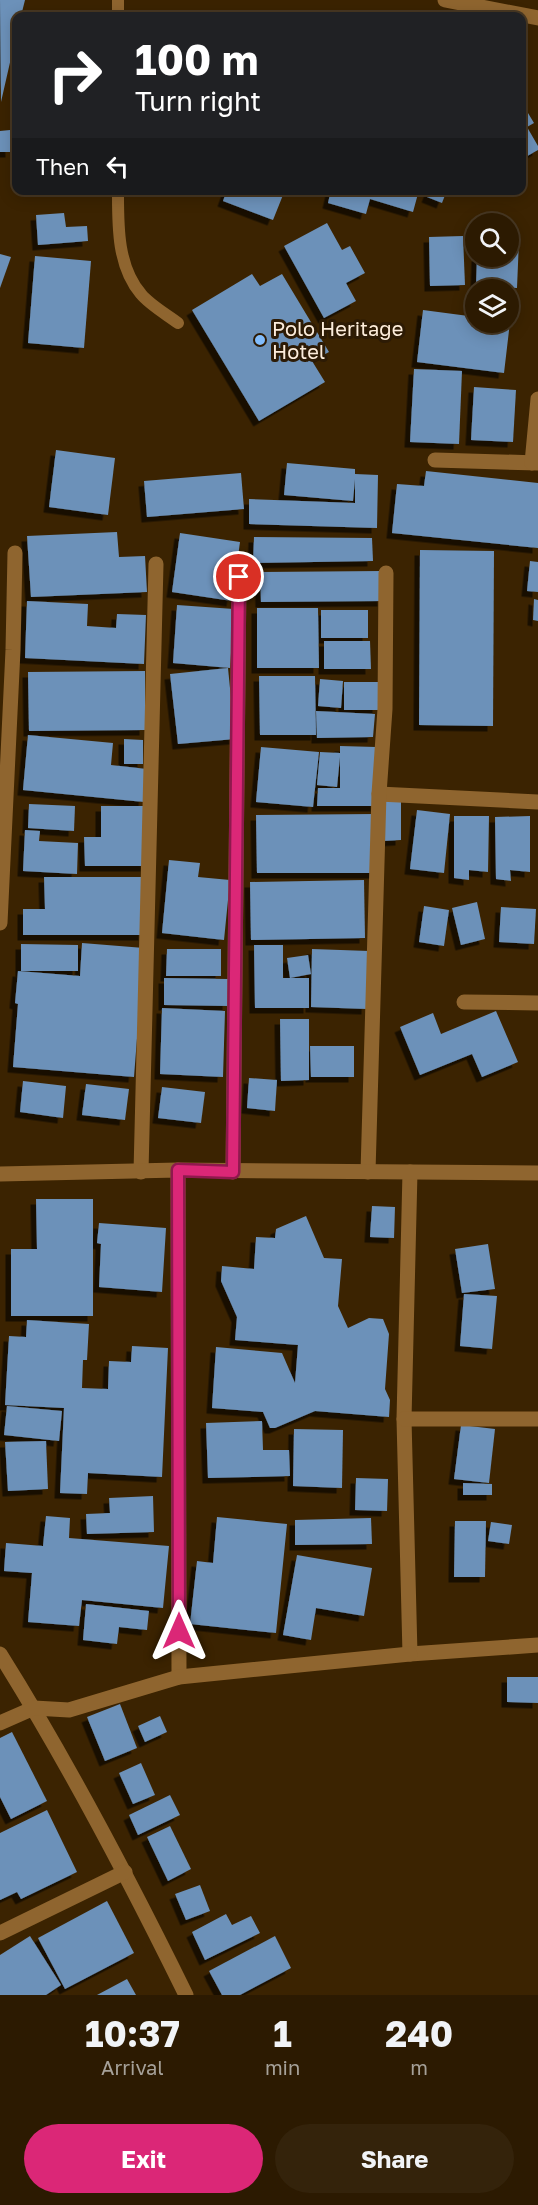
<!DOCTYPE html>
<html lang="en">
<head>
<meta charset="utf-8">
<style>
  :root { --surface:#2c1a01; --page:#34230b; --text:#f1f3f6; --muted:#a6a199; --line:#483823; --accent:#db2777 }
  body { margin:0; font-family:"Golos Text",sans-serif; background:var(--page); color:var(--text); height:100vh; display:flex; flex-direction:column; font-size:22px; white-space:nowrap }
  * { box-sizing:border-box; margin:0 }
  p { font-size:20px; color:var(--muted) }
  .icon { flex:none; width:33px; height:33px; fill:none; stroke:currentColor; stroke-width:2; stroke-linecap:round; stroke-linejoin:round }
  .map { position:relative; height:1995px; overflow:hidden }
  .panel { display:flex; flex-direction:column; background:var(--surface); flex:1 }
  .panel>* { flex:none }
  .guide { position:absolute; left:12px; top:12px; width:514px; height:183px; border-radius:12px; box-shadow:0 3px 15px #0003,0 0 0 2px var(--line); background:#202124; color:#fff; overflow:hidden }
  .fabs { position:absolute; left:465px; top:213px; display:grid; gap:12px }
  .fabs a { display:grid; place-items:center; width:54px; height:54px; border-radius:50%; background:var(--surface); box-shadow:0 3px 15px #0003,0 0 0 2px var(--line); font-size:30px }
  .pin { position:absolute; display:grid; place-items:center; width:51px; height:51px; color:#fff; margin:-26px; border:3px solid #fff; border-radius:50%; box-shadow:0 2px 6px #0007 }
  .me { position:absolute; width:66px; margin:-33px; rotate:0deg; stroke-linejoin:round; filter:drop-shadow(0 0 4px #0008) }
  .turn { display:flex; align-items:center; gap:21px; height:126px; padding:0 24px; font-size:27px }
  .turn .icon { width:78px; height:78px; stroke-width:2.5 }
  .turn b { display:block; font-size:42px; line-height:51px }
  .then { display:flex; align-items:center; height:57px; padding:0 24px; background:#0003; gap:12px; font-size:22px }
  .eta { display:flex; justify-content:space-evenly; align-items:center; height:102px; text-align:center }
  .eta b { font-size:36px; font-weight:700; line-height:42px }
  .cta { display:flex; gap:12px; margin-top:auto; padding:12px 24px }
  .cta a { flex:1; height:69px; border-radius:36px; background:var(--accent); color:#fff; font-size:24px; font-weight:700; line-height:69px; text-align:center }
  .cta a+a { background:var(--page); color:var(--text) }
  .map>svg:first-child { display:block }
  .building { fill:#6c91b9; filter:url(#shadow) }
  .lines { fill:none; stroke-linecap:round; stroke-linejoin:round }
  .service { stroke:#8f652f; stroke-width:12 }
  .minor { stroke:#8f652f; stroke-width:15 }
  .tertiary { stroke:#8f652f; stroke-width:15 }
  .route-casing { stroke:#8e194d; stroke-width:15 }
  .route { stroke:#db2777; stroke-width:10 }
  .poi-dot { fill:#82bcfa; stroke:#2d1b05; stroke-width:2 }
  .labels { text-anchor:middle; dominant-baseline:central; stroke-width:6; stroke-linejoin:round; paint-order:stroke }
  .poi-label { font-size:20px; fill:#fdeddb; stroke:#2d1b05; text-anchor:start }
</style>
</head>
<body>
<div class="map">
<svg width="538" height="1995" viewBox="0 0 538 1995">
  <defs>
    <filter id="shadow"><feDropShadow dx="-5.5" dy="5.5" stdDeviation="0" flood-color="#0009"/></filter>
  </defs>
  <rect width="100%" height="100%" fill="#3b2301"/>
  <g class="building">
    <path d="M0 0H25L21 16H16V36L1 102Z"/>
    <path d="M522 103 534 123 527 127 538 146V150L522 159Z"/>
    <path d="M10 130 11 152H0V131Z"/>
    <path d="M227 190H271L283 195 273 220 223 201Z"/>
    <path d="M331 190H419L413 212 370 199 366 214 328 203Z"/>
    <path d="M430 190H447L442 203 427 197Z"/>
    <path d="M64 213 66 227 87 226 88 241 38 245 36 215Z"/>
    <path d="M327 223 342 250 350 246 365 273 346 283 356 301 324 318 284 246Z"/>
    <path d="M463 236 465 285 430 286 429 237Z"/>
    <path d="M508 240H519L517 288 476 286 477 256H508Z"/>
    <path d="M0 254 11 257 0 288Z"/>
    <path d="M35 256 91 261 84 348 28 343Z"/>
    <path d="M252 274 260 286 282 274 329 352 312 361 325 382 259 421 192 310Z"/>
    <path d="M423 310 476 317V322H510L504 373 417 362Z"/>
    <path d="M414 369 462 371 459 444 410 442Z"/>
    <path d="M474 387 516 390 513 442 471 440Z"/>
    <path d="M56 450 115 458 108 515 49 507Z"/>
    <path d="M287 463 355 469V474L378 475 377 528 249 524V499L355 503V479L353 501 284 495Z"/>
    <path d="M426 471 538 483V548L392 533 397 484 424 486Z"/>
    <path d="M241 473 244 509 147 517 144 481Z"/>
    <path d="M117 532 119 557 145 556 147 592 31 597 27 536Z"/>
    <path d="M180 533 240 542 232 601 172 592Z"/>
    <path d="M254 537 372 538 373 561 253 563Z"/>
    <path d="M420 550 494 551 493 726 419 725Z"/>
    <path d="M530 561 538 562V592L527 591Z"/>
    <path d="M382 571 383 601 261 602 260 572Z"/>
    <path d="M534 599 538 600V621L533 620Z"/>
    <path d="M27 601 88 604 87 626 116 628 117 614 146 615 144 664 25 658Z"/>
    <path d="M177 605 234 609 230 668 173 663Z"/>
    <path d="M257 608H318L319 668H257Z"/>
    <rect x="321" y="610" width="47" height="28"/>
    <path d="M324 641H370L371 669H324Z"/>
    <path d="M228 668 235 739 178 744 170 674Z"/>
    <path d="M145 671V730L29 731 28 672Z"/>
    <path d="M259 676H315L316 735H260Z"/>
    <path d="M320 679 343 681 341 708 318 706Z"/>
    <rect x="344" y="682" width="34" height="28"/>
    <path d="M316 711 375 714 373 737 317 738Z"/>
    <path d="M28 735 113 743 111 765 147 769 144 802 23 790Z"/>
    <path d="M124 739 143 740V764H124Z"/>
    <path d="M340 746 376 747V806H317L318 788H340V757L337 787 317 785 320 752 340 753Z"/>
    <path d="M261 747 319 752 313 807 256 802Z"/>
    <path d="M401 798V840L383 841V799Z"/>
    <path d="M29 804 75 806 74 831 28 828Z"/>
    <path d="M101 806H145L146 866H85L84 837H101Z"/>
    <path d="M417 810 450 814 444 873 410 869Z"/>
    <path d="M375 814 376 873H257L256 815Z"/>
    <path d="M454 816H489L488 872 469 870V880L454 878Z"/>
    <path d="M530 816V872L510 870 511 881 496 879 495 817Z"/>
    <path d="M25 830 40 831 39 841 78 843 77 874 23 871Z"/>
    <path d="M169 860 200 863 198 877 230 880 224 940 162 933Z"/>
    <path d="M44 877H144V935H23V909H45Z"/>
    <path d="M364 880 365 938 251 940 250 882Z"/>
    <path d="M477 902 485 939 461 945 452 908Z"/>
    <path d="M424 906 449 910 444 946 419 942Z"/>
    <path d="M501 907 536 909 534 944 499 942Z"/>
    <path d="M82 943 144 948 134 1077 13 1067 18 1004 15 1003 18 971 80 976Z"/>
    <path d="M21 944 78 945V971H21Z"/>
    <path d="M254 945H283V978H309V1008H255Z"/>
    <path d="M167 949H221V976H166Z"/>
    <path d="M312 949 369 951 367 1009 311 1007Z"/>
    <path d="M308 955 311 974 290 978 287 958Z"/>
    <path d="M164 978 228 979V1006L164 1005Z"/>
    <path d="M162 1008 225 1011 223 1077 160 1074Z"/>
    <path d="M496 1011 518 1062 482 1077 472 1054 420 1075 400 1027 433 1013 441 1034Z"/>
    <path d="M280 1019H309V1080L281 1081Z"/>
    <path d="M310 1046H354V1077H311Z"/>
    <path d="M249 1078 277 1080 275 1111 247 1108Z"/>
    <path d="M23 1081 66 1086 63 1118 20 1112Z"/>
    <path d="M86 1084 129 1089 125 1120 82 1115Z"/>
    <path d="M162 1087 205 1092 201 1123 158 1118Z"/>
    <path d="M36 1199H93V1316H11V1249H37Z"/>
    <path d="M372 1206 395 1207 394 1238 370 1237Z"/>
    <path d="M306 1216 324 1258 342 1259 338 1306 348 1328 369 1318 383 1319 389 1334 385 1389 390 1400 389 1417 315 1411 275 1428H270L263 1412 212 1408 216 1347 282 1353 295 1383 298 1345 235 1340 237 1317 221 1281 222 1266 254 1269 256 1237 275 1238 276 1229Z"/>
    <path d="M99 1223 166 1228 162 1292 99 1287 101 1244 97 1243Z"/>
    <path d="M488 1244 495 1289 462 1293 455 1249Z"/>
    <path d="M464 1294 497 1296 492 1349 460 1346Z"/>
    <path d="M27 1320 89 1324 87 1360H83L82 1388 108 1389 109 1361 131 1362 132 1346 168 1348 162 1477 88 1473 87 1494 60 1493 64 1408 5 1405 9 1336 26 1337Z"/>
    <path d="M7 1406 62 1411 59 1441 4 1435Z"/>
    <path d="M262 1421 263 1450H289L290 1476 208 1478 206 1423Z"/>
    <path d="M461 1425 495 1429 489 1483 454 1479Z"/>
    <path d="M294 1429 343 1430 342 1488 293 1486Z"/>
    <path d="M46 1441 48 1489 8 1491 5 1442Z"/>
    <path d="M356 1478 388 1479 387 1511 355 1510Z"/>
    <path d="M463 1483 492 1484V1495H463Z"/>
    <path d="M153 1496 154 1532 87 1534 86 1514 110 1513 109 1498Z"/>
    <path d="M46 1516 70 1518 69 1538 169 1546 163 1608 82 1600 79 1626 28 1622 32 1573 4 1571 6 1543 43 1546Z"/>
    <path d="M217 1517 287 1524 276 1633 190 1624 197 1561 213 1563Z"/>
    <path d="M371 1518 372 1544 295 1545V1520Z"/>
    <path d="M455 1521H486L485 1577H454Z"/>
    <path d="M491 1522 512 1525 509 1544 488 1541Z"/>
    <path d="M297 1555 372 1568 364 1616 316 1608 311 1640 283 1635Z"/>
    <path d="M86 1604 149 1611 147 1630 119 1627 117 1644 83 1640Z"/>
    <path d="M507 1677H538V1703L507 1702Z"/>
    <path d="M120 1704 137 1748 105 1761 87 1717Z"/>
    <path d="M160 1716 167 1732 145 1742 138 1726Z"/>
    <path d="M12 1732 47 1801 11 1819 0 1797V1738Z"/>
    <path d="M141 1763 155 1795 133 1804 119 1773Z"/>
    <path d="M170 1795 180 1815 138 1835 129 1815Z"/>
    <path d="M47 1810 77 1872 21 1899 17 1892 0 1900V1833Z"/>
    <path d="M170 1826 191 1869 168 1881 147 1837Z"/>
    <path d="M200 1885 210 1911 186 1920 175 1894Z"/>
    <path d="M107 1901 134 1953 65 1989 38 1938Z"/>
    <path d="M226 1914 232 1925 251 1916 260 1933 205 1960 192 1932Z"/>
    <path d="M30 1936 61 1985 46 1995H0V1955Z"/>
    <path d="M275 1936 291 1968 240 1995H222L209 1971Z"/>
    <path d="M127 1979 136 1995H97Z"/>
  </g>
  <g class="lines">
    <g class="service">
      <path d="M118 0V16"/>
      <path d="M118 190C118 225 117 266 141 294 150 305 166 314 178 323"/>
    </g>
    <g class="minor">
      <path d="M435 460 538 463"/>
      <path d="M532 463 538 399"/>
      <path d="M379 794 538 802"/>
      <path d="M0 923 13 650 15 553"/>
      <path d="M464 1002 538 1003"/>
      <path d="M178 1170 179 1677"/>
      <path d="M141 1172 156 564"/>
      <path d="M233 1172 239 577"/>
      <path d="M368 1172 379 794 385 709 386 573"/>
      <path d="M410 1172 404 1419 410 1654 538 1645"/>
      <path d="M0 1174 178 1170 538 1173"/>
      <path d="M404 1419H538"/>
      <path d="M0 1654C69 1764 129 1879 186 1995"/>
      <path d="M0 1723 34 1708 69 1710 179 1677 410 1654"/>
      <path d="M0 1933 125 1872"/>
    </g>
    <path class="tertiary" d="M445 0 538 18"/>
  </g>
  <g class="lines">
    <g class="route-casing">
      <path id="route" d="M179 1631 178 1170 233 1172 239 577"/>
    </g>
    <use href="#route" class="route"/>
  </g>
  <circle class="poi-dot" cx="260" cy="340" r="6"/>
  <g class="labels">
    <g class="poi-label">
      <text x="272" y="328">Polo Heritage<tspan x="272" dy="23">Hotel</tspan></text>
    </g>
  </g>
</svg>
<div class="fabs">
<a><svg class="icon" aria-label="search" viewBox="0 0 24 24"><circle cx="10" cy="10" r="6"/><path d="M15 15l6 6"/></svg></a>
<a><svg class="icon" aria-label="layers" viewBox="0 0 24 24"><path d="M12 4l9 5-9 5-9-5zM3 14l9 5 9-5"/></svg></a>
</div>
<div class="pin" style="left:239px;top:577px;background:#d93025"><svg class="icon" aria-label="arrive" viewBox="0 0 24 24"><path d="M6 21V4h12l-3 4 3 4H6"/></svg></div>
<svg class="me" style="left:179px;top:1631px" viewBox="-20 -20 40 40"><path d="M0-17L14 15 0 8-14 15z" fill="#db2777" stroke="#fff" stroke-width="4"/></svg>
<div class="guide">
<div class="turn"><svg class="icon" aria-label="right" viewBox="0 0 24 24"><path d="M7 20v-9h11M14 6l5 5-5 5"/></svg><div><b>100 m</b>Turn right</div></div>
<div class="then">Then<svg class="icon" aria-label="left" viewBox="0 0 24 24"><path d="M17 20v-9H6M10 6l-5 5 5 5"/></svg></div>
</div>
</div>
<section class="panel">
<div class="eta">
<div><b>10:37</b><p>Arrival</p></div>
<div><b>1</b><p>min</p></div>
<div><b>240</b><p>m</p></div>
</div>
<div class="cta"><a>Exit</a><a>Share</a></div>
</section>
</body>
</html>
